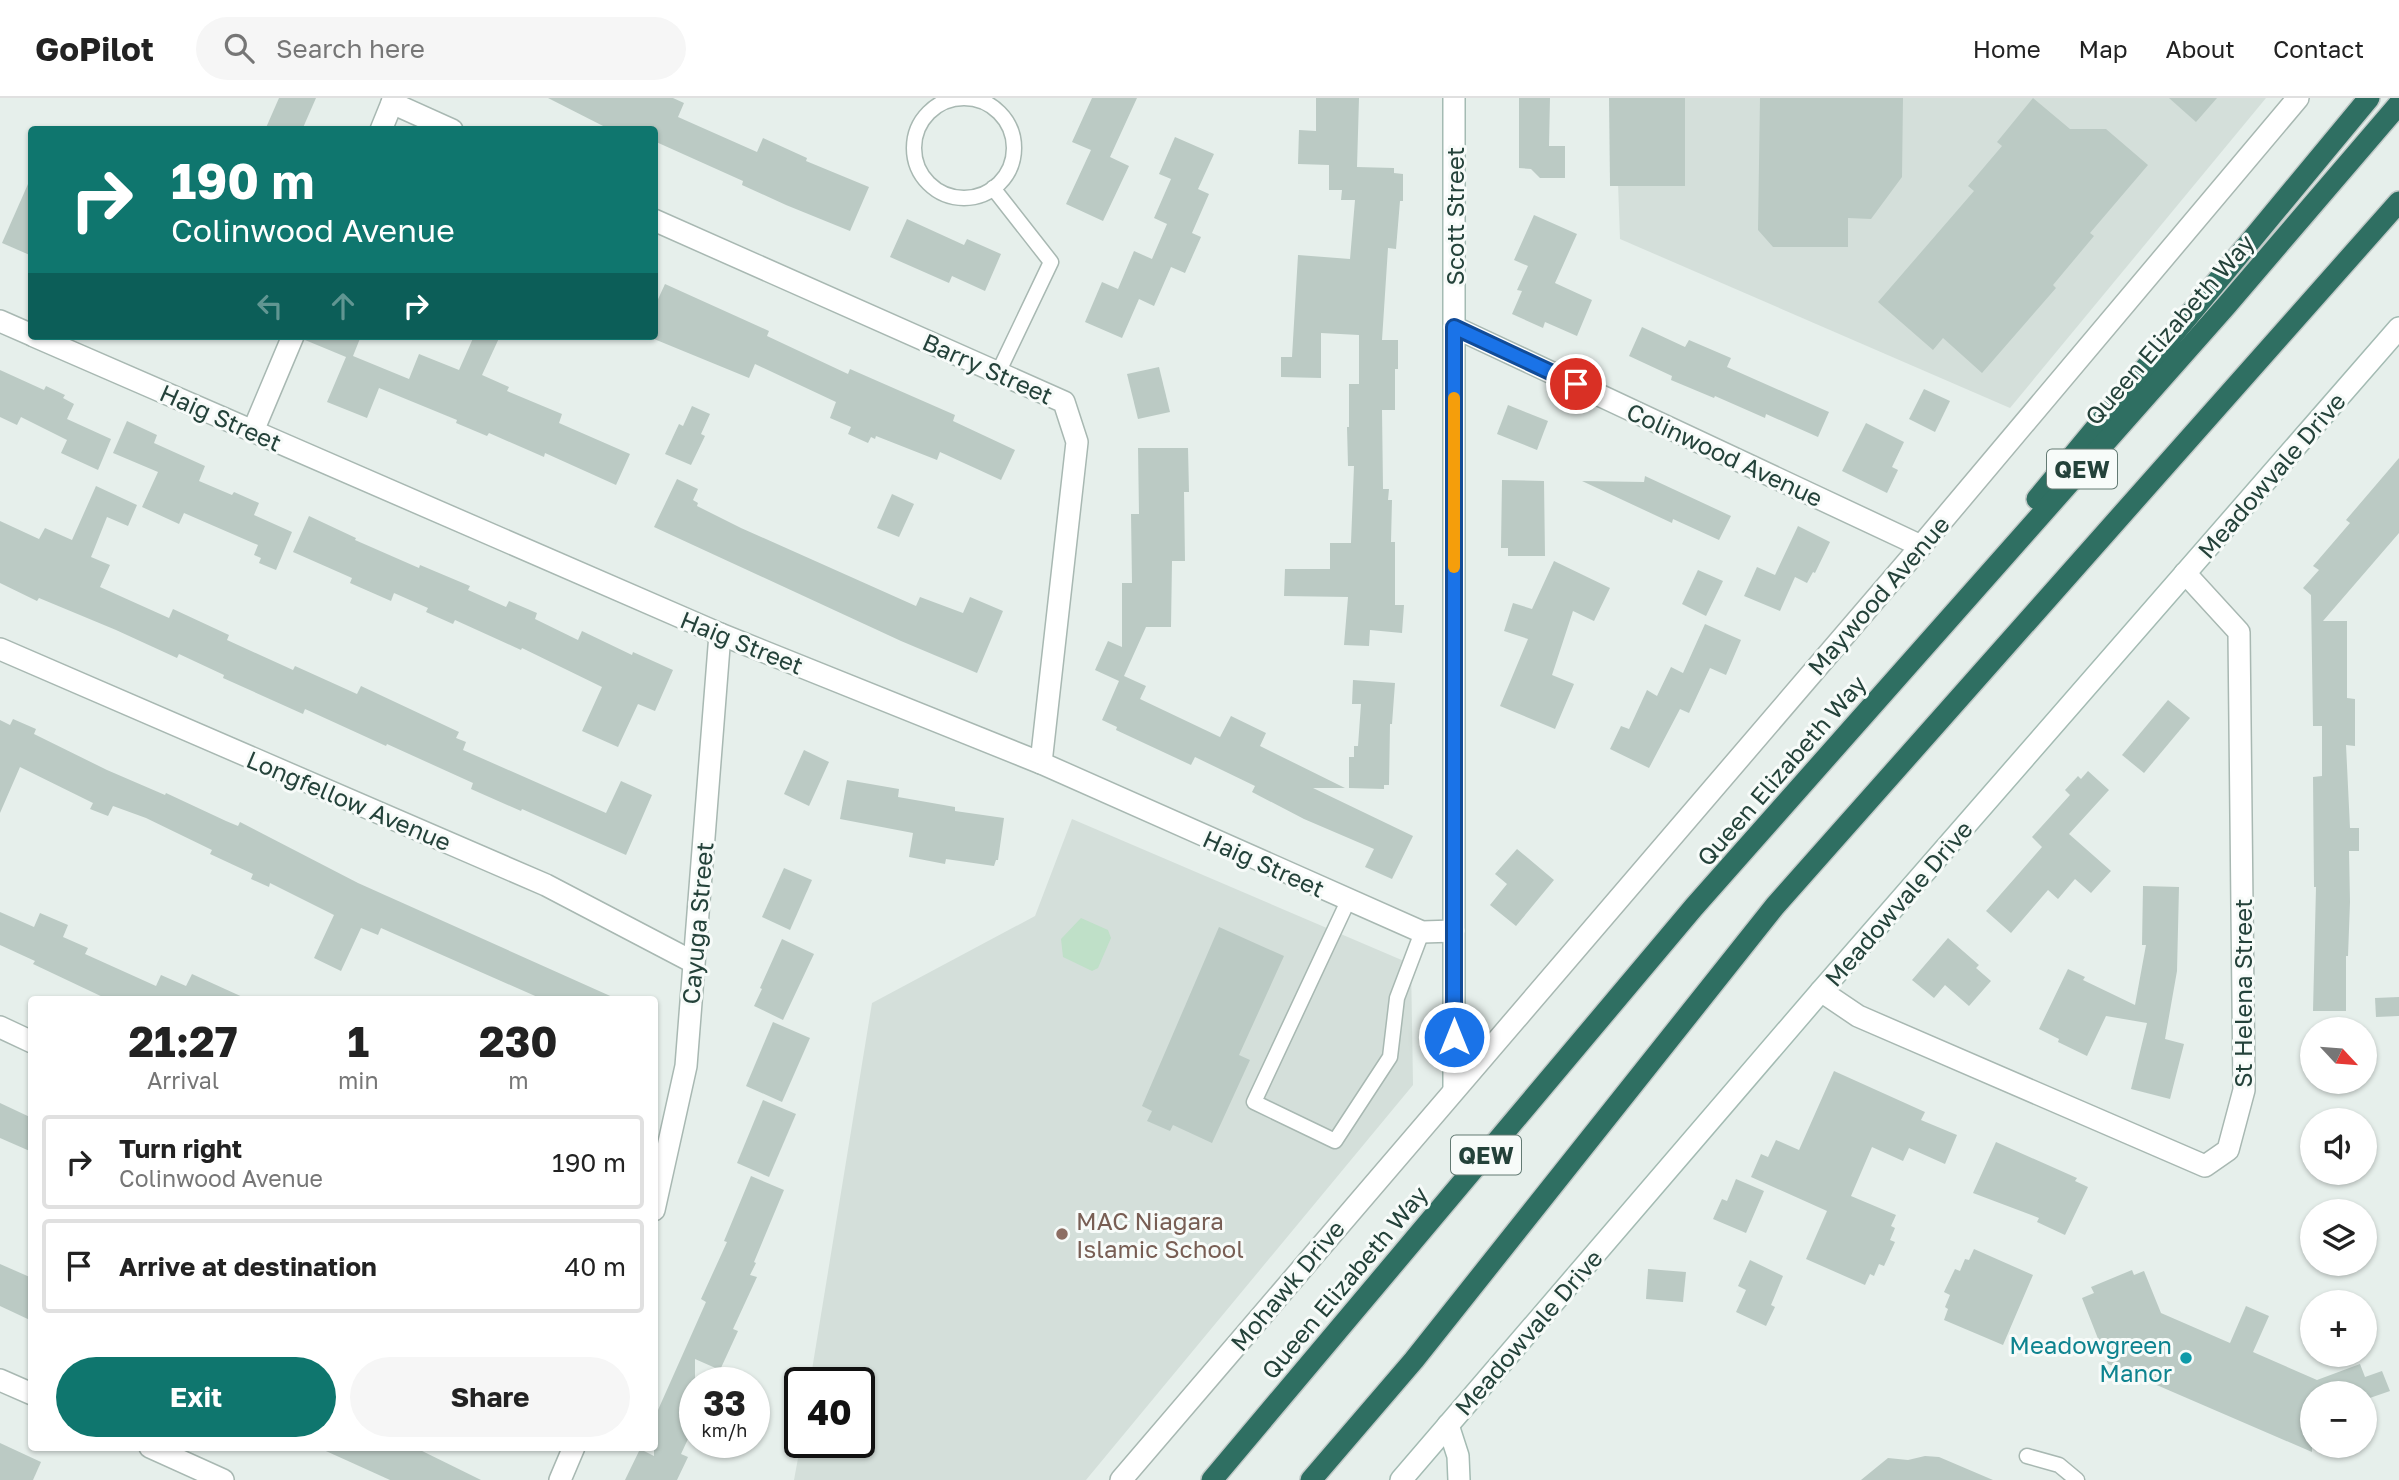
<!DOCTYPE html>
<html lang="en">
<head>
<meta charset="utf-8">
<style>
  :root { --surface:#fff; --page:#f6f6f6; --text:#222; --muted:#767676; --line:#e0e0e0; --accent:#0f766e }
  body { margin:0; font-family:"Golos Text",sans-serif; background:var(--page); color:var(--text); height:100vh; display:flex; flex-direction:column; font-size:26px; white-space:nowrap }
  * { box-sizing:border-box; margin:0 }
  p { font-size:23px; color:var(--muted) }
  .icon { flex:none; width:38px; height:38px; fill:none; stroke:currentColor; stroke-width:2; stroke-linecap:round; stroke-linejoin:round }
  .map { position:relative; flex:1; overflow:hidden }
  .panel { position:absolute; left:28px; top:898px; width:630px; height:455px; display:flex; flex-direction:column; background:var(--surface); border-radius:7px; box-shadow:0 2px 5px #0004 }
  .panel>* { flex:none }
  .top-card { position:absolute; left:28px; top:28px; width:630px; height:214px; border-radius:7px; box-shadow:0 2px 5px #0004; background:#0f766e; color:#fff; overflow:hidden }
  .needle { width:46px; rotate:116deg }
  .controls { position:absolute; left:2300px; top:919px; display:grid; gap:14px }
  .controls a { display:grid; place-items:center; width:77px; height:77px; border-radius:50%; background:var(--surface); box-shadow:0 2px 5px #0004; font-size:35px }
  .speed { position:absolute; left:679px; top:1269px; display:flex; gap:14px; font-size:35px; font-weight:700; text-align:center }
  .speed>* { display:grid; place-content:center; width:91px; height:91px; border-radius:50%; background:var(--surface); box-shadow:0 2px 5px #0004; line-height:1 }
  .speed small { font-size:18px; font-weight:400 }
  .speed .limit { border:4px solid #111; border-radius:10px; background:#fff; color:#111 }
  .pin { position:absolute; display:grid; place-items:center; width:60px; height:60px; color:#fff; margin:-30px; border:4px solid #fff; border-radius:50%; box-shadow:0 2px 7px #0007 }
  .me { position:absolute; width:77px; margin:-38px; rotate:0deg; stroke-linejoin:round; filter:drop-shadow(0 0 5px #0008) }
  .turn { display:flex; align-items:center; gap:24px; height:147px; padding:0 28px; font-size:32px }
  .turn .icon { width:91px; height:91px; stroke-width:2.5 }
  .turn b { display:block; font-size:49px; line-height:60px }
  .lanes { display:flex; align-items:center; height:66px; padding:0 28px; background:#0003; justify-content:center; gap:35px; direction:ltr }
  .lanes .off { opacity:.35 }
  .eta { display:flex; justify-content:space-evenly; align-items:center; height:119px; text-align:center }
  .eta b { font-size:42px; font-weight:700; line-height:49px }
  .cta { display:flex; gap:14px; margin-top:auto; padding:14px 28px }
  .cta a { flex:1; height:80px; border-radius:42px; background:var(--accent); color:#fff; font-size:28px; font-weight:700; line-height:80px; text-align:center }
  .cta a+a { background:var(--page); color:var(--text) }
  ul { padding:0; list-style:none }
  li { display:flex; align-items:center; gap:21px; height:94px; margin:0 14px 10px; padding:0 14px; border:4px solid var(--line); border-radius:7px }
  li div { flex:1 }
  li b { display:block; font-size:26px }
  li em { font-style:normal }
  header { display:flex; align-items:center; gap:42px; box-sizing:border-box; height:98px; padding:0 35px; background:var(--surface); border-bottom:2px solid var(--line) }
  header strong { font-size:33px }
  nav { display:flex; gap:38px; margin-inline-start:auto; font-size:24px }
  .search { width:490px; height:63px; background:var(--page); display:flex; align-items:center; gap:18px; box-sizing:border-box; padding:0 24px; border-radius:38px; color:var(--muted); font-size:26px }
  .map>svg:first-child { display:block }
  .built { fill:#d4dfda }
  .green { fill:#bfe0c8 }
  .building { fill:#bbcac4 }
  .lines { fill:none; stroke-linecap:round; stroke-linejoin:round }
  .lane-casing { stroke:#a8b8b2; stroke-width:17 }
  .street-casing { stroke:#a8b8b2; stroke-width:24 }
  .secondary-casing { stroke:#a4bbb3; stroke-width:24 }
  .highway-casing { stroke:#c2cac8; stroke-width:24 }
  .lane { stroke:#fff; stroke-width:14 }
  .street { stroke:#fff; stroke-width:21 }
  .secondary { stroke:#fff; stroke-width:21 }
  .highway { stroke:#2f6f62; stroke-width:21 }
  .route-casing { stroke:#114b97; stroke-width:18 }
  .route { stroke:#1a73e8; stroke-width:12 }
  .slow { stroke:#f59e0b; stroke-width:12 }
  .education-dot { fill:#8d6e63; stroke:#f7fbf9; stroke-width:2.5 }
  .culture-dot { fill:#0f9aa8; stroke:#f7fbf9; stroke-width:2.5 }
  .labels { text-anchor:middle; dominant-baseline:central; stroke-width:6; stroke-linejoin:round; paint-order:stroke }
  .shield { fill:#f7fbf9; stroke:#637a73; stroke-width:2 }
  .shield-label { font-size:23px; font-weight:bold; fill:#24423a }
  .street-label { font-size:24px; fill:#24423a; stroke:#f7fbf9 }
  .education-label { font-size:24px; fill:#785e54; stroke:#f7fbf9; text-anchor:start }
  .culture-label { font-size:24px; fill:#0d838f; stroke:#f7fbf9; text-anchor:end }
</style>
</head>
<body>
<header>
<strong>GoPilot</strong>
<div class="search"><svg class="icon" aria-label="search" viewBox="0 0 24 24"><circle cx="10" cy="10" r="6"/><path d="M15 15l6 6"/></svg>Search here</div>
<nav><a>Home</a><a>Map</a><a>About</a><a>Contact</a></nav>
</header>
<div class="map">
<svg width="2399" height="1382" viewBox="0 0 2399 1382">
  <rect width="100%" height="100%" fill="#e6efeb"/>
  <g class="built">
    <path d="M1615 0H2266L2010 310 1620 141Z"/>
    <path d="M1072 721 1411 866 1413 987 1086 1382H794L801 1344H859V1284H810L872 905 1035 818Z"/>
  </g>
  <path class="green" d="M1081 820 1108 832 1111 840 1098 870 1092 873 1063 859 1061 841Z"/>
  <g class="building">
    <path d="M279 0H316L302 32H265Z"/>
    <path d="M548 0H673L684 5 678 19 757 54 763 40 807 60 806 63 869 89 850 133 786 107 742 87 743 83 654 43V32H611Z"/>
    <path d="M1092 0H1137L1110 59 1129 68 1103 123 1066 106 1091 52 1072 44Z"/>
    <path d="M1316 0H1359L1357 69 1394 70V75L1403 76V103H1400L1396 151 1388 150 1382 242H1398V271H1395V312H1382L1383 391H1389L1388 402H1392L1391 444H1395V507H1404L1402 535 1370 532 1369 548 1344 547 1348 499 1284 498 1285 471H1330V445H1351L1354 368H1348L1347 329H1349V286H1359V237L1321 235V280L1281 279V259H1292L1298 157 1350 161 1355 102H1341L1342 92H1329V67L1298 66 1299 32 1316 33Z"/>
    <path d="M1519 0H1550L1549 48H1565V80H1540L1531 71 1519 70Z"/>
    <path d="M1609 0H1685V88H1610Z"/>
    <path d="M1760 0H1903L1902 79 1871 121 1848 120V149H1773L1758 132Z"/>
    <path d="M2033 0 2070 31H2106L2148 67 2090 135 2094 138 2053 187 2056 190 1982 275 1943 240 1933 252 1878 204 1974 93 1968 88 2002 48 1997 44Z"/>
    <path d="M2169 0H2217L2196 24Z"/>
    <path d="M1175 39 1214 56 1198 91 1209 96 1192 135 1201 139 1185 175 1171 169 1154 208 1139 201 1122 240 1085 224 1102 184 1118 191 1134 153 1152 161 1167 126 1154 120 1171 81 1159 76Z"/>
    <path d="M32 77V158L2 145Z"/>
    <path d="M1534 117 1577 136 1555 185 1592 202 1577 238 1545 224 1543 230 1512 216 1522 193 1517 192 1528 168 1514 162Z"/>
    <path d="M907 121 964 147 967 141 1001 156 985 193 952 178 949 185 890 159Z"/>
    <path d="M665 186 769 233 767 238 848 276 850 271 955 317 953 323 1015 352 1001 382 940 354 937 362 876 338 875 341 871 339 868 345 848 336 851 329 830 320 836 304 755 266 749 280 654 241V210Z"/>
    <path d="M1642 229 1685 249 1689 242 1731 260 1727 269 1829 314 1818 339 1766 316 1765 320 1715 298 1714 300 1671 282 1672 278 1629 258Z"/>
    <path d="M306 238H361L353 258 409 281 419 256 459 272 474 238H500L482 277 509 289 507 293 562 316 559 325 630 356 616 387 545 355 544 359 489 335 487 338 456 325 457 322 379 290 367 320 327 304 346 259 305 242Z"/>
    <path d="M1159 269 1170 314 1138 321 1127 276Z"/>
    <path d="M0 272 44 292 46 288 65 297 63 300 74 306 67 321 111 341 98 372 61 355 67 342 21 319 17 327 0 319Z"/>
    <path d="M1924 291 1950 303 1935 334 1909 321Z"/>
    <path d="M1508 307 1548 323 1537 352 1497 336Z"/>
    <path d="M692 308 710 316 701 336 705 338 691 367 665 356 679 326 683 328Z"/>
    <path d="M127 323 157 337 154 345 205 368 199 383 232 397 234 394 259 405 254 417 292 434 276 472 259 465 261 460 254 457 258 447 184 415 179 426 142 409 158 374 113 355Z"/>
    <path d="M1866 325 1904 344 1892 369 1898 372 1887 395 1842 373Z"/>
    <path d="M1138 350H1188L1189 394H1184L1185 463H1172L1171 529H1146L1124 578 1146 588 1140 601 1220 639 1231 618 1266 635 1260 648 1345 690H1313L1413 738 1392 781 1365 769 1374 751 1304 721 1252 694 1255 688 1195 659 1191 667 1116 632 1117 629 1102 622 1119 583 1095 572 1108 543 1122 549V485H1132L1131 416H1139Z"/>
    <path d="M2399 360V435L2323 523H2347V600L2355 601V648L2346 647 2350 730H2359V753H2349L2350 804 2348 858H2346V913H2313L2316 789H2314L2313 679 2322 678V628H2313L2311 497 2303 490 2319 472 2313 468 2350 425 2346 422Z"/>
    <path d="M1645 378 1731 418 1719 442 1673 421 1672 425 1582 383 1644 384Z"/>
    <path d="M677 381 698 391 693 402 698 405 697 408 741 430 916 508 920 499 963 515 970 499 1003 513 977 575 901 543 654 429Z"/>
    <path d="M1502 382 1544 383 1545 458H1508V450H1501Z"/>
    <path d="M96 388 137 407 128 428 107 419 91 459 110 467 100 489 169 520 173 511 229 537 227 542 293 572 295 568 357 596 361 588 459 634 456 640 466 644 463 652 606 715 621 683 652 697 626 757 522 711 521 713 471 691 473 685 387 646 386 648 305 611 303 616 223 580 224 577 179 556 177 560 116 532 39 500 37 503 0 485V423L39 441 45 430 72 442Z"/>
    <path d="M892 396 914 406 899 439 877 430Z"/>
    <path d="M309 418 356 440 355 442 419 470 420 467 470 488 468 492 506 509 509 503 537 515 535 521 578 542 582 533 632 557 633 554 673 572 655 613 638 606 618 649 582 633 602 589 522 550 521 552 455 522 453 526 426 514 428 510 394 495 391 503 350 485 352 480 293 454Z"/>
    <path d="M1798 428 1830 444 1815 475 1813 474 1807 485 1795 479 1780 513 1744 498 1757 469 1775 477Z"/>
    <path d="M1554 463 1610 490 1594 523 1573 513 1552 577 1574 586 1555 631 1500 608 1528 541 1504 533 1513 505 1532 511Z"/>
    <path d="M1698 472 1723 483 1706 518 1682 506Z"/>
    <path d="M1705 526 1741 542 1726 577 1710 570 1689 615 1680 611 1649 670 1610 651 1621 628 1629 631 1647 592 1657 598 1671 569 1683 575Z"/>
    <path d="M1353 582 1395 585 1392 626H1390L1389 687H1384V691L1349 690V659H1354V648H1358L1361 606H1352Z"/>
    <path d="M2168 602 2190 620 2144 675 2122 657Z"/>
    <path d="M13 621 36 631 34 636 107 672 165 697 166 695 226 723 238 728 240 724 358 785 617 901H542L381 830 378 837 361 830 341 873 314 860 334 817 270 785 269 789 251 781 253 776 210 756 212 752 146 720 113 708 108 718 90 711 93 705 20 669 0 715V622L10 627Z"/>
    <path d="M804 652 829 664 809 708 784 696Z"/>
    <path d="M2088 673 2109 692 2069 736 2111 773 2091 795 2075 781 2058 801 2048 792 2011 835 1986 813 2042 749 2032 739 2070 697 2065 692 2078 678 2081 681Z"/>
    <path d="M847 682 899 691 898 699 955 709V713L1004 720 998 762H996L994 768 946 761 945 766 909 759 913 735 840 721Z"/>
    <path d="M1517 751 1554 782 1516 828 1490 807 1507 786 1495 776Z"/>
    <path d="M784 770 812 782 790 832 762 819Z"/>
    <path d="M2143 788 2179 789 2177 873 2165 941 2184 946 2170 1001 2131 991 2147 925 2106 918 2087 958 2058 944 2059 941 2039 931 2068 871 2085 879 2083 882 2135 907 2146 847H2142Z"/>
    <path d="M0 814 34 829 40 815 68 827 63 839 88 850 85 856 156 888 161 877 186 888 192 876 247 901H107L33 866 35 863 0 847Z"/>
    <path d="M1219 829 1284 858 1239 957 1250 962 1212 1045 1173 1027 1170 1033 1147 1023 1152 1013 1142 1008Z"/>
    <path d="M1948 840 1979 867 1976 870 1991 883 1969 908 1945 887 1934 900 1912 882Z"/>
    <path d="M782 841 814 856 783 922 754 908 762 891 760 890Z"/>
    <path d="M2399 899V918L2376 919 2375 900Z"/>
    <path d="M773 924 810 940 782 1004 746 988Z"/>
    <path d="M1834 973 1925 1014 1921 1022 1957 1037 1945 1066 1909 1050 1903 1063 1872 1049 1851 1098 1896 1117 1891 1128 1895 1130 1890 1142 1895 1144 1884 1168 1879 1166 1874 1178 1870 1176 1865 1187 1806 1161 1827 1113 1751 1079 1761 1056 1768 1059 1776 1042 1799 1052Z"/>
    <path d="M763 1002 796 1016 769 1079 737 1065Z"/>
    <path d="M0 1005 32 1020V1054L0 1040Z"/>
    <path d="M1996 1044 2077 1080 2075 1083 2088 1089 2065 1137 2037 1124 2039 1120 1973 1095Z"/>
    <path d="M751 1078 784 1092 754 1164 756 1165 750 1177 757 1179 733 1231 738 1233 720 1272 695 1261V1326L681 1356 688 1359 677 1382H625L640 1351 654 1358V1321L706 1204 701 1201 727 1144 724 1143Z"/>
    <path d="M1736 1081 1764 1093 1746 1135 1713 1121 1722 1101 1727 1103Z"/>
    <path d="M1974 1151 2033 1177 2003 1247 1944 1222 1948 1211 1945 1209 1950 1197 1944 1194 1955 1171 1960 1173 1965 1161 1969 1162Z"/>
    <path d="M1750 1162 1783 1178 1771 1207 1775 1209 1766 1228 1736 1214 1746 1192 1738 1188Z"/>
    <path d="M0 1166 32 1180V1223L0 1208Z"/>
    <path d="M1648 1171 1686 1174 1683 1204 1646 1201Z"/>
    <path d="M2132 1172 2134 1177 2144 1173 2161 1215 2230 1245 2246 1208 2269 1218 2253 1254 2317 1282 2360 1266 2365 1279 2382 1273 2390 1293 2364 1302V1295H2312V1354L2108 1266 2082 1200 2094 1195 2091 1189Z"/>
    <path d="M0 1345 41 1364 33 1382H0Z"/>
    <path d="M317 1349H414L481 1382H390Z"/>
    <path d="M1925 1358 1939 1359 1993 1382H1861L1888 1360 1908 1362Z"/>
  </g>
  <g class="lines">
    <g class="lane-casing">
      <g id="lane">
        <circle cx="964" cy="50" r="50"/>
        <path d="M993 90 1051 164 998 275"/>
        <path d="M1348 803 1254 1004 1335 1043 1390 959 1397 900 1422 834"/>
        <path d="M2027 1358 2059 1367 2077 1382"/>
      </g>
    </g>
    <g class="street-casing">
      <g id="street">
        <path d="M392 5 452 32"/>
        <path d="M381 32 394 0"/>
        <path d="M654 122 1064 304 1077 344 1041 665"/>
        <path d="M0 223 32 237"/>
        <path d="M1454 229 1921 448"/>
        <path d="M34 238 720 536 1041 665 1422 834 1454 833"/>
        <path d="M253 333 293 238"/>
        <path d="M0 551 546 787 693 864"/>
        <path d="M1821 893 1858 918 2205 1068 2228 1052 2244 992 2239 534 2185 475"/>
        <path d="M0 929 32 944"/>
        <path d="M654 1112 686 968 720 536"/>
        <path d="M0 1282 32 1296"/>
        <path d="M150 1349 223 1382"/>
        <path d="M560 1382 574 1349"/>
        <path d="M1121 1382 1921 448 2298 0"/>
      </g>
    </g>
    <g class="secondary-casing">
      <g id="secondary">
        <path d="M1454 992V0"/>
        <path d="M1448 1327 1458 1358 1459 1382"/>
        <path d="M1401 1382 1821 893 2399 230"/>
      </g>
    </g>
    <g class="highway-casing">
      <g id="highway">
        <path d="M2037 401 2369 0"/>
        <path d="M1212 1382 1694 809 2226 208 2399 6"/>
        <path d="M1311 1382 1414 1262 1775 808 2399 104"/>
      </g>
    </g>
    <use href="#lane" class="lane"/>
    <use href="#street" class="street"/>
    <use href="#secondary" class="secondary"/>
    <use href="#highway" class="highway"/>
  </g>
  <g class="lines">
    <g class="route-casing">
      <path id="route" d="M1454 939V229L1576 286"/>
    </g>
    <use href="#route" class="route"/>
    <path class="slow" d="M1454 300V469"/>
  </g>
  <circle class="education-dot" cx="1062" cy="1136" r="7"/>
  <circle class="culture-dot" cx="2186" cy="1260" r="7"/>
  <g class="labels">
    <g class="shield">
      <rect x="2047" y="351.5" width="70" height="39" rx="5"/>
      <rect x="1451" y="1037.5" width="70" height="39" rx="5"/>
    </g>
    <g class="shield-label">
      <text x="2082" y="371">QEW</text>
      <text x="1486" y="1057">QEW</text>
    </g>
    <g class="street-label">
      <text transform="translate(1454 118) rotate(-90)">Scott Street</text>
      <text transform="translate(2169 231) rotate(-49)">Queen Elizabeth Way</text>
      <text transform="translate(988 270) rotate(24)">Barry Street</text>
      <text transform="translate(221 319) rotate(24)">Haig Street</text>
      <text transform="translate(1725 356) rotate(25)">Colinwood Avenue</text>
      <text transform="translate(2271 377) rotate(-49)">Meadowvale Drive</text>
      <text transform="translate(1878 497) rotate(-49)">Maywood Avenue</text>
      <text transform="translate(742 544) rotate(22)">Haig Street</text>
      <text transform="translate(1781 672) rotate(-49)">Queen Elizabeth Way</text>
      <text transform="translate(349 702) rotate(23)">Longfellow Avenue</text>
      <text transform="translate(1264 765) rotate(24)">Haig Street</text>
      <text transform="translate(1898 805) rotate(-49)">Meadowvale Drive</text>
      <text transform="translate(697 825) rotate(-85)">Cayuga Street</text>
      <text transform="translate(2242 895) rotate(-90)">St Helena Street</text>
      <text transform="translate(1344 1184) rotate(-50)">Queen Elizabeth Way</text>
      <text transform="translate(1287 1187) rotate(-50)">Mohawk Drive</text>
      <text transform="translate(1528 1234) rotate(-49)">Meadowvale Drive</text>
    </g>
    <g class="education-label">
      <text x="1076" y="1122">MAC Niagara<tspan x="1076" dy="28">Islamic School</tspan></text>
    </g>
    <g class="culture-label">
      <text x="2172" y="1246">Meadowgreen<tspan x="2172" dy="28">Manor</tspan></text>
    </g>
  </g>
</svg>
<div class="controls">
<a><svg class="needle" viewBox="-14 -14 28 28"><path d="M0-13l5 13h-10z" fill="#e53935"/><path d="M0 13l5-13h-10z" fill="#767676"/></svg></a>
<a><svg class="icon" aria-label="sound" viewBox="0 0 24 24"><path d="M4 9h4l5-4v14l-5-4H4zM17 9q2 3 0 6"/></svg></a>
<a><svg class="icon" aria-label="layers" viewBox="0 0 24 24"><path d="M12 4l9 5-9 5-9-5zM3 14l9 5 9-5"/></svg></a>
<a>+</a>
<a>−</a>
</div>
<div class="speed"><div>33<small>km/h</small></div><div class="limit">40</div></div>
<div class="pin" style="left:1576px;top:286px;background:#d93025"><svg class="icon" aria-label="arrive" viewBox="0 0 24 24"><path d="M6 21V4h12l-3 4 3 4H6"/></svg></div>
<svg class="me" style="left:1454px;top:939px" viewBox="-20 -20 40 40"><circle r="17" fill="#1a73e8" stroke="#fff" stroke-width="3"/><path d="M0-11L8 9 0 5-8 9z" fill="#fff"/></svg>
<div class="top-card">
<div class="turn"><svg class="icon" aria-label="right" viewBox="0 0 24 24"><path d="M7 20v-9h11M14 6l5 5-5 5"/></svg><div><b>190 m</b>Colinwood Avenue</div></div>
<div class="lanes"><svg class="icon off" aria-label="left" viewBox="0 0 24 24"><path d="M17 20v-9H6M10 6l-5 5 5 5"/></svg><svg class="icon off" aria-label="ahead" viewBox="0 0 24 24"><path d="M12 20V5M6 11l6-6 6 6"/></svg><svg class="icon" aria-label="right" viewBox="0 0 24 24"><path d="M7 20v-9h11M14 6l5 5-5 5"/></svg></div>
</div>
<section class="panel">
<div class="eta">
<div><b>21:27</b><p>Arrival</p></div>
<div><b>1</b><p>min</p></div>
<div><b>230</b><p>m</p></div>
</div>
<ul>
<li><svg class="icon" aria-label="right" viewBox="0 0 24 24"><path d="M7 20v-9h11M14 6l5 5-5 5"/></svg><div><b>Turn right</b><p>Colinwood Avenue</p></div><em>190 m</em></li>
<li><svg class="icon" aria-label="arrive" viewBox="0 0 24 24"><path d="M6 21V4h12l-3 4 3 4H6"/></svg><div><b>Arrive at destination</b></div><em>40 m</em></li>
</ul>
<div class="cta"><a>Exit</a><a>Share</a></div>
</section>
</div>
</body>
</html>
